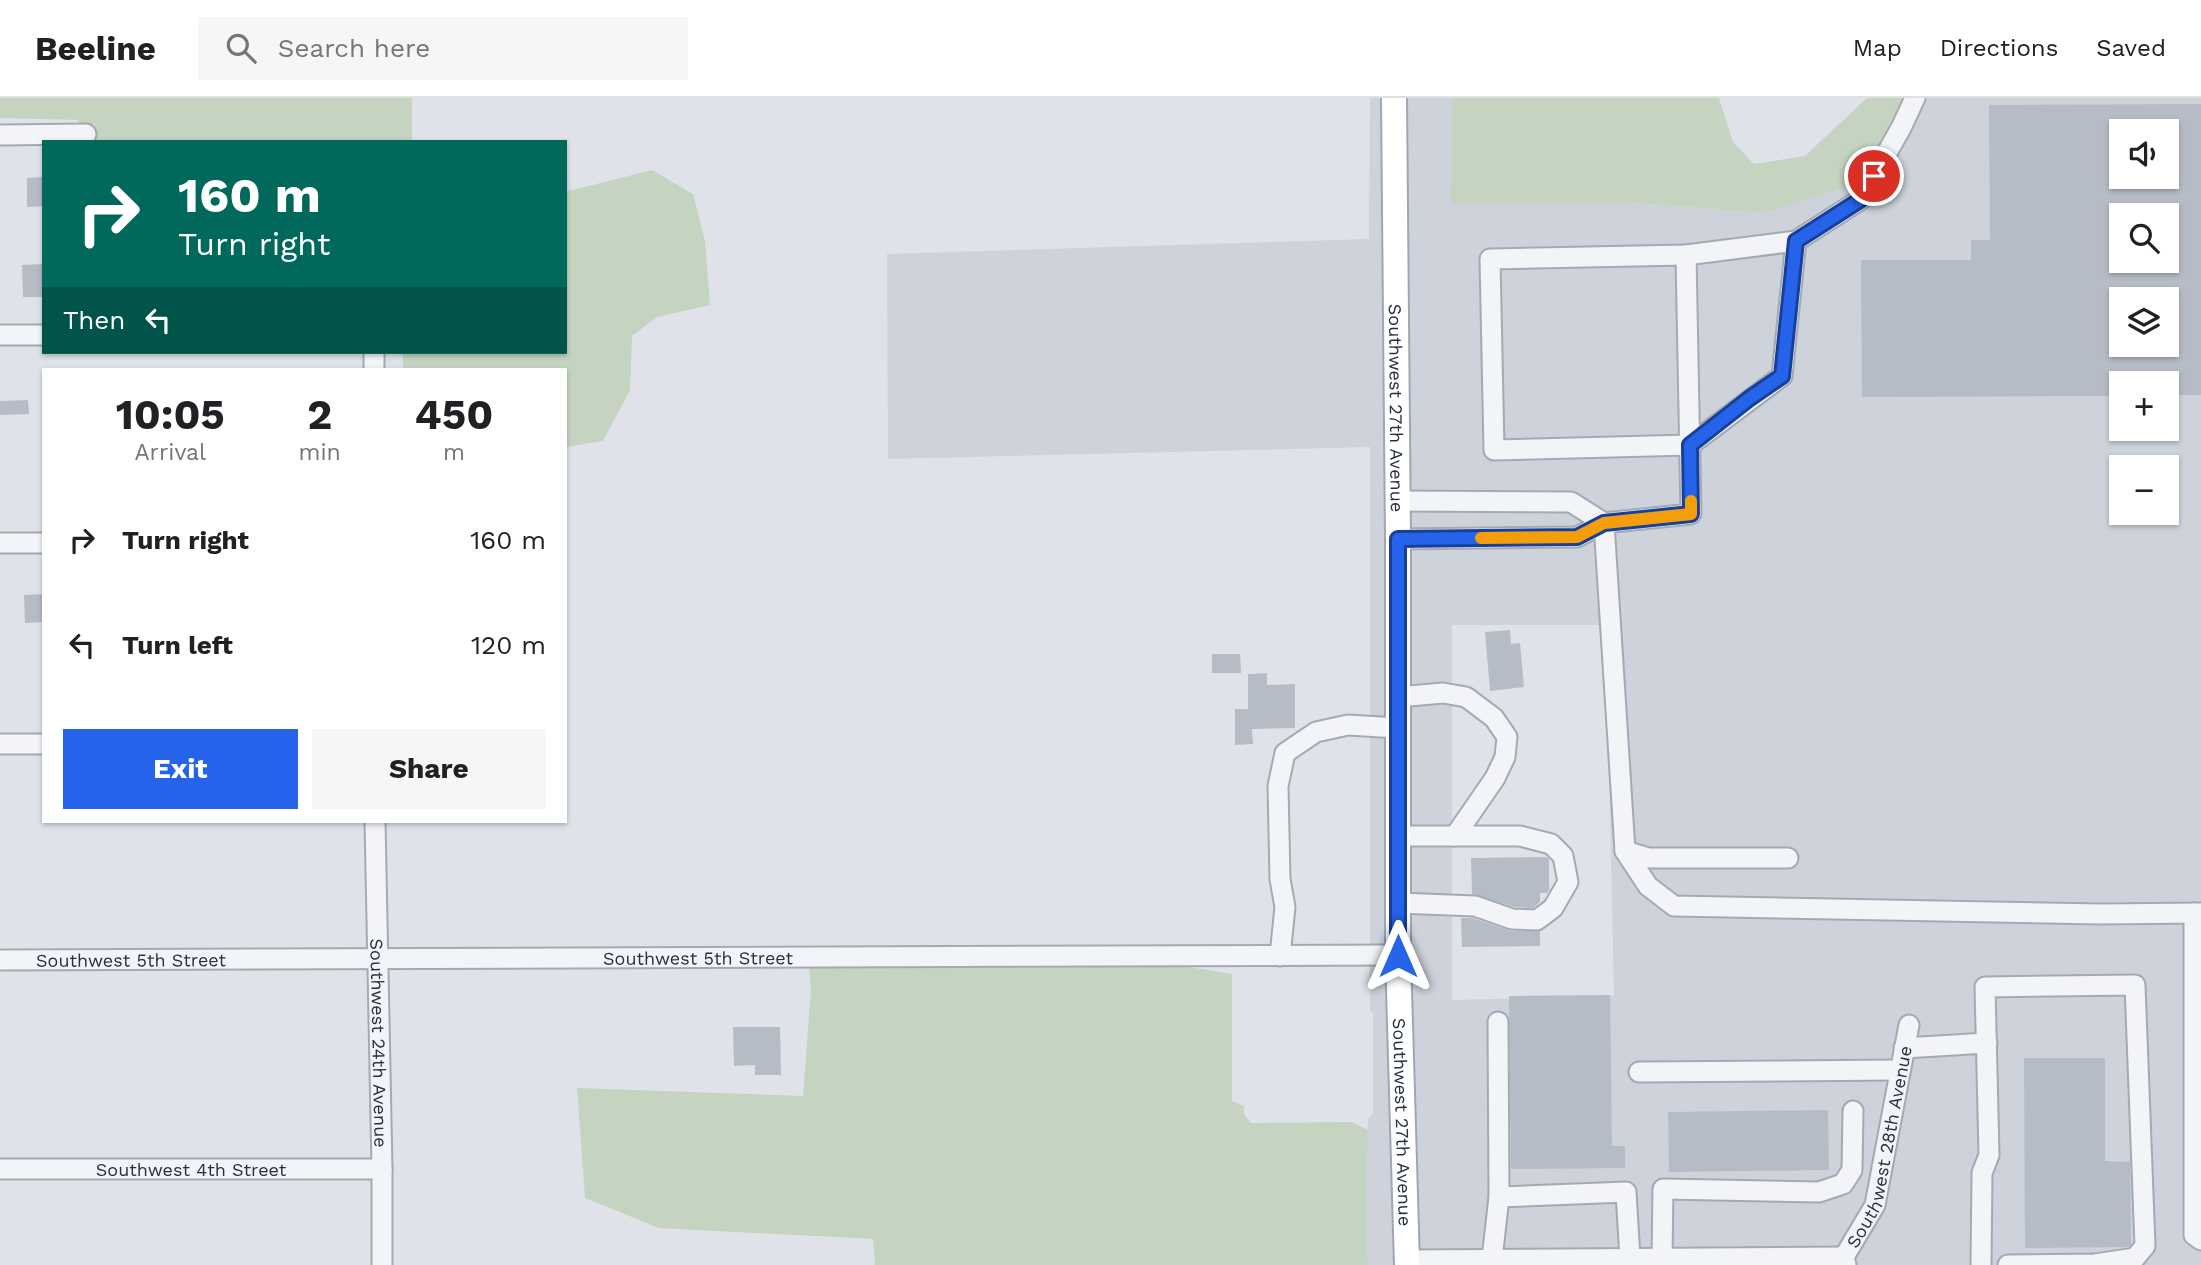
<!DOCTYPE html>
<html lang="en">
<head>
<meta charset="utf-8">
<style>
  :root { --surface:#fff; --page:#f6f6f6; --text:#202124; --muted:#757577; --line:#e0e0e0; --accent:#2563eb }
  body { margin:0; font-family:"Work Sans",sans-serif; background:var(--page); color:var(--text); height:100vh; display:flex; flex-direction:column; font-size:26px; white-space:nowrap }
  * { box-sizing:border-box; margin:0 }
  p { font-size:23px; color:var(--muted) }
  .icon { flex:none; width:38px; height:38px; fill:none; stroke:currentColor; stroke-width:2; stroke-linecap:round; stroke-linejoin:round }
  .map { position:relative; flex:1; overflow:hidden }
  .panel { position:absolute; left:42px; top:270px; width:525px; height:455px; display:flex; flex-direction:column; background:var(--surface); border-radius:0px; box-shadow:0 2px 5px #0004 }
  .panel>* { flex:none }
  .guide { position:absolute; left:42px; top:42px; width:525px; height:214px; border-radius:0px; box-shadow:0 2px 5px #0004; background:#00695c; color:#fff; overflow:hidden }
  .buttons { position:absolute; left:2109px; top:21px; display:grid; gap:14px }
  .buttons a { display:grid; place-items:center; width:70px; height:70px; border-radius:0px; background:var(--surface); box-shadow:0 2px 5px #0004; font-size:35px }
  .pin { position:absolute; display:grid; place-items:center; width:60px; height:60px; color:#fff; margin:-30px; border:4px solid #fff; border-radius:50%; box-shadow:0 2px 7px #0007 }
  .me { position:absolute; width:77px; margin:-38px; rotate:0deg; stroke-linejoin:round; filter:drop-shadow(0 0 5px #0008) }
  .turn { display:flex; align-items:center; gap:24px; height:147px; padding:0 21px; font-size:32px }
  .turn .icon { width:91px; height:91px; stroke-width:2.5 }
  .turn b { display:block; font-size:49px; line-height:60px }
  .then { display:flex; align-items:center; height:66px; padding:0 21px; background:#0003; gap:14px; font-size:26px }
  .eta { display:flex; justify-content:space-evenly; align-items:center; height:119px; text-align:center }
  .eta b { font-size:42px; font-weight:700; line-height:49px }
  .action { display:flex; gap:14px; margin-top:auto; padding:14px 21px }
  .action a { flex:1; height:80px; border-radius:0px; background:var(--accent); color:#fff; font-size:28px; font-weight:700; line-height:80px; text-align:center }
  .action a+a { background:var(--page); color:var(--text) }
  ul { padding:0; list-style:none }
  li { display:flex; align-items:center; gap:21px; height:105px; padding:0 21px }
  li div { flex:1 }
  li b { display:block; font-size:26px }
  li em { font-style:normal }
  header { display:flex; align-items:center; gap:42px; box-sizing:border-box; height:98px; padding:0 35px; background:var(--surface); border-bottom:2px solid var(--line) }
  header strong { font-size:33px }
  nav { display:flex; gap:38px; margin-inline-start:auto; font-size:24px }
  .search { width:490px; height:63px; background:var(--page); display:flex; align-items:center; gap:18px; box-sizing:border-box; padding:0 24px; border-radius:0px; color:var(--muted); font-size:26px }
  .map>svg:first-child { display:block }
  .built { fill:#cdd2db; fill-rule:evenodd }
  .green { fill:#c5d4c0 }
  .building { fill:#b6bcc6; fill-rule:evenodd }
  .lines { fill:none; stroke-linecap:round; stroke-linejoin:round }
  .minor-casing { stroke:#a4aab3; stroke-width:23 }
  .major-casing { stroke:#9ea7b6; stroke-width:28 }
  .minor { stroke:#f2f4f7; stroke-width:19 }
  .major { stroke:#fff; stroke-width:24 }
  .route-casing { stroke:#184099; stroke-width:18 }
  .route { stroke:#2563eb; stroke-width:12 }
  .slow { stroke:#f59e0b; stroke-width:12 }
  .labels { text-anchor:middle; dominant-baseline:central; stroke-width:7; stroke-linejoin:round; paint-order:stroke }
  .street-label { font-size:18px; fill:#273041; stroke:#eff2f7 }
</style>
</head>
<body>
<header>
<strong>Beeline</strong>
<div class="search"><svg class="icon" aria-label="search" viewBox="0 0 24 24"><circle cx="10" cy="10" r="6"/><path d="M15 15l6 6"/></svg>Search here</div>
<nav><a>Map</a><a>Directions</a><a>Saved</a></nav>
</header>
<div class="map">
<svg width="2201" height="1167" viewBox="0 0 2201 1167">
  <rect width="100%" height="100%" fill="#dfe3e9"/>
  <g class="built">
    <path d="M1370 0H1386L1398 1167H1368L1366 1083 1368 1021 1373 1015V915L1370 913V349L888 361 887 156 1369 141Z"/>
    <path d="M1404 0H1452V105H1635L1762 115 1892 27 1904 0H2201V1167H1415L1407 857ZM2121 33H2166V79H2121ZM2121 117H2166V163H2121ZM2121 201H2166V247H2121ZM2121 285H2166V331H2121ZM2121 369H2166V415H2121ZM1452 527H1606L1614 898 1452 902Z"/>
  </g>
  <g class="green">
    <path d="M0 0H412V44H95V26H79L78 22 0 20Z"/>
    <path d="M1452 0H1719L1733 44 1754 66 1805 58 1867 0H1904L1892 27 1842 90 1762 115 1635 105H1451Z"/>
    <path d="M652 72 693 96 705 143 710 207 657 219 632 238 630 292 603 343 565 349V271H403V254H565V94Z"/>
    <path d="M808 860H1133L1232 876V1003L1244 1008V1016L1251 1025 1352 1024 1368 1032 1366 1083 1368 1167H875L873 1141 659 1130 585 1100 577 990 803 998 811 890Z"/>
  </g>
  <g class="building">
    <path d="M2201 6V297H2166V285H2121V298L1862 299 1861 162H1971V142H1990L1989 7ZM2121 33H2166V79H2121ZM2121 117H2166V163H2121ZM2121 201H2166V247H2121Z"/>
    <path d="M44 79V108L27 109V80Z"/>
    <path d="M44 166V199H23L22 167Z"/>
    <path d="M28 302 29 316 0 317V303Z"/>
    <path d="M44 496V524L25 525 24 497Z"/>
    <path d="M1510 532 1511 546 1520 545 1524 589 1490 593 1485 534Z"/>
    <path d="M1212 556H1240L1241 575H1212Z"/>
    <path d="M1267 575V587L1295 586V630L1252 631 1253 646 1235 647V611H1248V576Z"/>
    <path d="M1546 759 1549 761V792L1547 795H1540V804L1533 810 1514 809 1472 796 1471 760Z"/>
    <path d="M1461 820H1473L1511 833H1540V848L1462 849Z"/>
    <path d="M1610 897 1612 1048H1625V1070L1511 1071 1509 898Z"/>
    <path d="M733 929H780L781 977H755V967L734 968Z"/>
    <path d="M2024 960H2105V1063L2130 1064 2131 1146 2129 1149 2025 1150Z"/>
    <path d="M1828 1012 1829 1072 1669 1074 1668 1014Z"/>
  </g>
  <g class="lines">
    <g class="minor-casing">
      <g id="minor">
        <path d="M0 37 86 36"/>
        <path d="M1686 157 1490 161 1494 352 1690 347 1782 278 1796 143"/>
        <path d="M0 237H44"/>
        <path d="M374 271V254"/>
        <path d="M1397 403 1571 404 1604 425"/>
        <path d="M1604 425 1625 753 1648 788 1674 808 2100 816 2201 815"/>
        <path d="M1398 441 1577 439 1604 425 1691 416 1686 157 1796 143 1860 102 1901 30 1915 0"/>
        <path d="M0 445H44"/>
        <path d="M1398 599 1443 595 1466 599 1494 620 1507 639 1505 659 1495 680 1455 738"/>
        <path d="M0 646H44"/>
        <path id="s1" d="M375 723 382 1071V1167"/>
        <path d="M1398 738H1520L1551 746 1563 758 1568 784 1553 810 1537 822 1512 821 1475 808 1398 805"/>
        <path d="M1625 753 1649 760H1788"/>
        <path d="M2194 815V1137L2201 1142"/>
        <path d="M1280 858 1285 809 1280 781 1278 688 1285 655 1316 634 1348 627 1398 630"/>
        <path id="s2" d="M0 862 1398 857"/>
        <path d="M1498 924 1499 1099"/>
        <path d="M1904 950 1987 945"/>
        <path d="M1639 974 1900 972"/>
        <path id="s3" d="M0 1071H382"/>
        <path d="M1662 1160 1663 1091 1819 1094 1843 1086 1852 1072 1853 1013"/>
        <path d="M1492 1161 1499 1099 1626 1094 1630 1160"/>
        <path d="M1407 1162 1844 1159"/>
        <path id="s4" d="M1846 1167 1844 1159 1875 1107 1909 927"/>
        <path d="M1981 1167 1982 1075 1989 1057 1985 889 2135 887 2145 1148 2135 1160 2095 1166 2008 1167"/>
      </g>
    </g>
    <g class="major-casing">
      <g id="major">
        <path id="s5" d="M1394 0 1398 441V857L1407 1167"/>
      </g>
    </g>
    <use href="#minor" class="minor"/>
    <use href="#major" class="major"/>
  </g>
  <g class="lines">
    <g class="route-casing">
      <path id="route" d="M1398 858V441L1577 439 1604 425 1691 416 1690 347 1750 300 1782 278 1796 143 1860 102 1874 78"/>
    </g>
    <use href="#route" class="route"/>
    <path class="slow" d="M1481 440 1577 439 1604 425 1691 416V403"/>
  </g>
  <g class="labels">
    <g class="street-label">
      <text stroke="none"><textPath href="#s5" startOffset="310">Southwest 27th Avenue</textPath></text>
      <text stroke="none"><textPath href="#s2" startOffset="698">Southwest 5th Street</textPath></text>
      <text stroke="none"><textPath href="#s2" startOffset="131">Southwest 5th Street</textPath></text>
      <text stroke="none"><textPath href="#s1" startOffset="222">Southwest 24th Avenue</textPath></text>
      <text stroke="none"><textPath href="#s5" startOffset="1024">Southwest 27th Avenue</textPath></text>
      <text stroke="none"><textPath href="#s4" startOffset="126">Southwest 28th Avenue</textPath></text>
      <text stroke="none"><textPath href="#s3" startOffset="191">Southwest 4th Street</textPath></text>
    </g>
  </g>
</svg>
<div class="buttons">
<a><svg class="icon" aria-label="sound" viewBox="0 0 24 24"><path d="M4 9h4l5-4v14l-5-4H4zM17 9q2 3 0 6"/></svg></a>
<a><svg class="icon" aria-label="search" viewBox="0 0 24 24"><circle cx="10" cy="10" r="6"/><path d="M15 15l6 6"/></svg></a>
<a><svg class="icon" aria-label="layers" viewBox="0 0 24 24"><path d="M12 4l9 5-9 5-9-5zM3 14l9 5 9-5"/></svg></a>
<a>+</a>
<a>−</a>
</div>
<div class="pin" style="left:1874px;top:78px;background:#d93025"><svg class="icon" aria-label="arrive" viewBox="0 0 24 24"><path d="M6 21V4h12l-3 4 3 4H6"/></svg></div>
<svg class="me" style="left:1398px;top:858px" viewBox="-20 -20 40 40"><path d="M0-17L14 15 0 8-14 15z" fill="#2563eb" stroke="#fff" stroke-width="4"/></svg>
<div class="guide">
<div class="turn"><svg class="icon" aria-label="right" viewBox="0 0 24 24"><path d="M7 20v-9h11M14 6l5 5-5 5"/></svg><div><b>160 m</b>Turn right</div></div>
<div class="then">Then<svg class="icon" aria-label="left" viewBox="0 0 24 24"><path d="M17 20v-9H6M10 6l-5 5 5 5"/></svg></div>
</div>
<section class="panel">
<div class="eta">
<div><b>10:05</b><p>Arrival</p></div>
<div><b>2</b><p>min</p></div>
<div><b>450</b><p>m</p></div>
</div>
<ul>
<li><svg class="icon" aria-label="right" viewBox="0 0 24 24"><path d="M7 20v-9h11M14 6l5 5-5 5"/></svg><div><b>Turn right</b></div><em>160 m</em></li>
<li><svg class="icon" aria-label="left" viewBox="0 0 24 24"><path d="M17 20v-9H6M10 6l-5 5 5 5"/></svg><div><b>Turn left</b></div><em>120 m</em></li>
</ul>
<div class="action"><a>Exit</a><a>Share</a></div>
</section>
</div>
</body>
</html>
